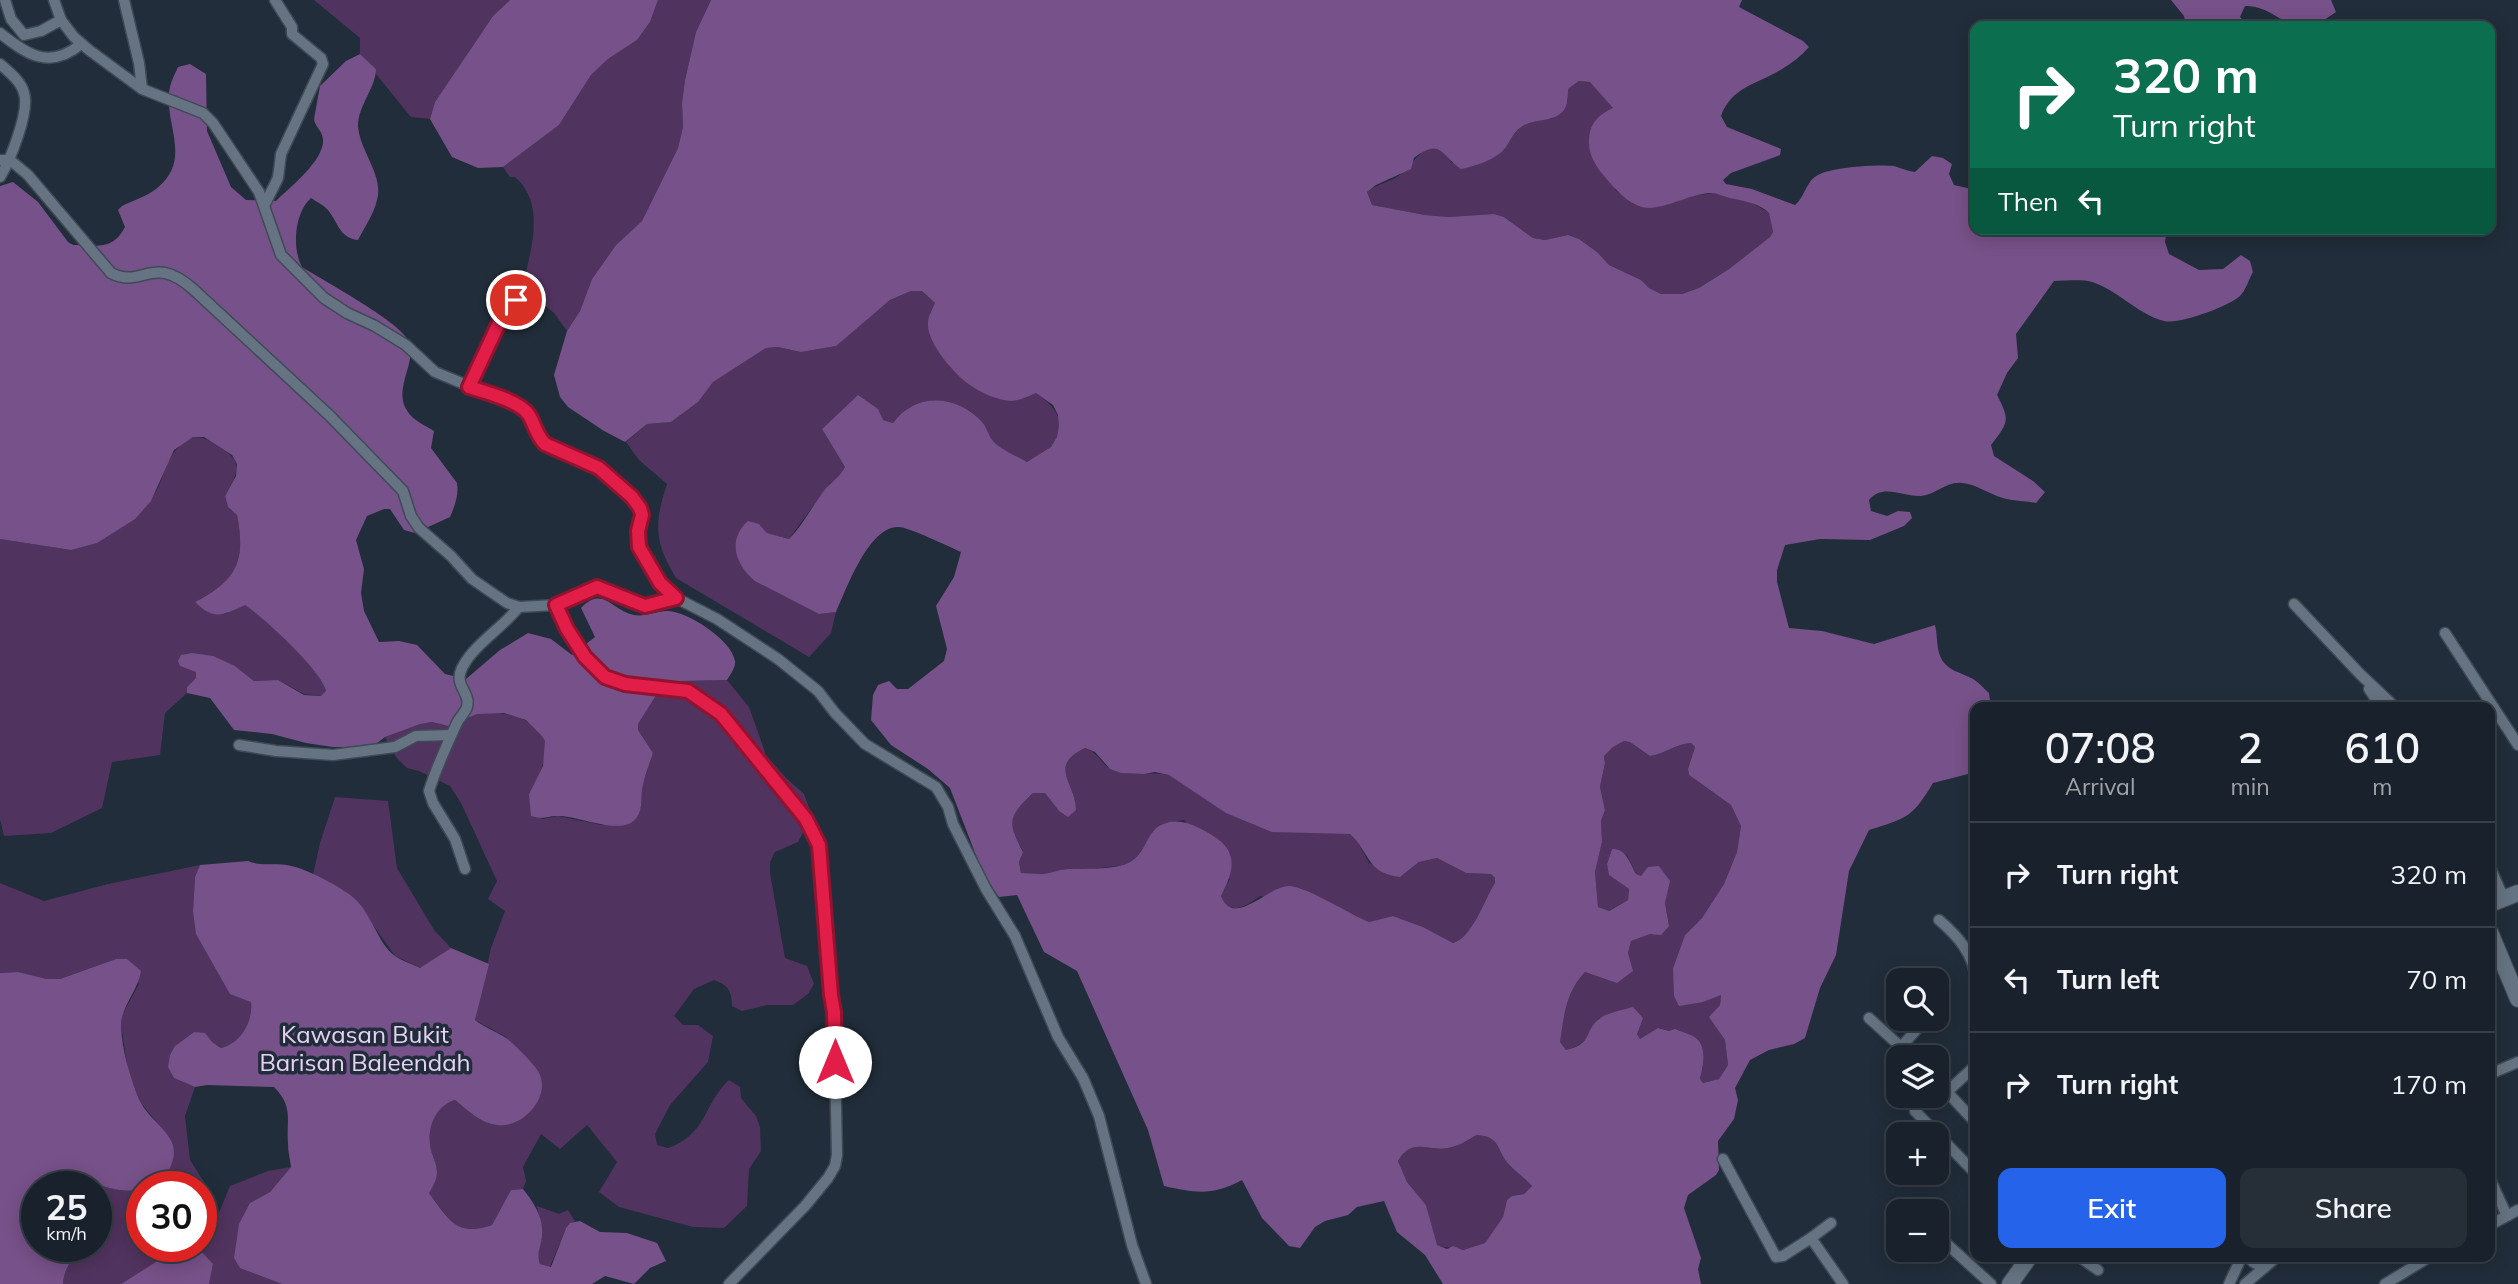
<!DOCTYPE html>
<html lang="en">
<head>
<meta charset="utf-8">
<style>
  :root { --surface:#19222c; --page:#262f38; --text:#f1f3f6; --muted:#9fa4a9; --line:#373f48; --accent:#2563eb }
  body { margin:0; font-family:Mulish,sans-serif; background:var(--page); color:var(--text); height:100vh; display:flex; flex-direction:column; font-size:26px; white-space:nowrap }
  * { box-sizing:border-box; margin:0 }
  p { font-size:23px; color:var(--muted) }
  .icon { flex:none; width:38px; height:38px; fill:none; stroke:currentColor; stroke-width:2; stroke-linecap:round; stroke-linejoin:round }
  .map { position:relative; flex:1; overflow:hidden }
  .side { position:absolute; left:1970px; top:702px; width:525px; height:560px; display:flex; flex-direction:column; background:var(--surface); border-radius:14px; box-shadow:0 4px 18px #0003,0 0 0 2px var(--line) }
  .side>* { flex:none }
  .top-card { position:absolute; left:1970px; top:21px; width:525px; height:214px; border-radius:14px; box-shadow:0 4px 18px #0003,0 0 0 2px var(--line); background:#0b6e4f; color:#fff; overflow:hidden }
  .tools { position:absolute; left:1886px; top:968px; display:grid; gap:14px }
  .tools a { display:grid; place-items:center; width:63px; height:63px; border-radius:14px; background:var(--surface); box-shadow:0 4px 18px #0003,0 0 0 2px var(--line); font-size:35px }
  .speed { position:absolute; left:21px; top:1171px; display:flex; gap:14px; font-size:35px; font-weight:700; text-align:center }
  .speed>* { display:grid; place-content:center; width:91px; height:91px; border-radius:50%; background:var(--surface); box-shadow:0 4px 18px #0003,0 0 0 2px var(--line); line-height:1 }
  .speed small { font-size:18px; font-weight:400 }
  .speed .limit { border:10px solid #d22; background:#fff; color:#111 }
  .pin { position:absolute; display:grid; place-items:center; width:60px; height:60px; color:#fff; margin:-30px; border:4px solid #fff; border-radius:50%; box-shadow:0 2px 7px #0007 }
  .me { position:absolute; width:77px; margin:-38px; rotate:0deg; stroke-linejoin:round; filter:drop-shadow(0 0 5px #0008) }
  .turn { display:flex; align-items:center; gap:24px; height:147px; padding:0 28px; font-size:32px }
  .turn .icon { width:91px; height:91px; stroke-width:2.5 }
  .turn b { display:block; font-size:49px; line-height:60px }
  .then { display:flex; align-items:center; height:66px; padding:0 28px; background:#0003; gap:14px; font-size:26px }
  .eta { display:flex; justify-content:space-evenly; align-items:center; height:119px; text-align:center }
  .eta b { font-size:42px; font-weight:600; line-height:49px }
  .button { display:flex; gap:14px; margin-top:auto; padding:14px 28px }
  .button a { flex:1; height:80px; border-radius:14px; background:var(--accent); color:#fff; font-size:28px; font-weight:600; line-height:80px; text-align:center }
  .button a+a { background:var(--page); color:var(--text) }
  ul { padding:0; list-style:none }
  li { display:flex; align-items:center; gap:21px; height:105px; padding:0 28px; border-top:2px solid var(--line) }
  li div { flex:1 }
  li b { display:block; font-size:26px }
  li em { font-style:normal }
  .map>svg:first-child { display:block }
  .green { fill:#51335f }
  .forest { fill:#775189; fill-rule:evenodd }
  .lines { fill:none; stroke-linecap:round; stroke-linejoin:round }
  .minor-casing { stroke:#3f4a55; stroke-width:13 }
  .secondary-casing { stroke:#3f4a55; stroke-width:18 }
  .minor { stroke:#657382; stroke-width:10 }
  .secondary { stroke:#657382; stroke-width:16 }
  .route-casing { stroke:#92132f; stroke-width:18 }
  .route { stroke:#e11d48; stroke-width:12 }
  .labels { text-anchor:middle; dominant-baseline:central; stroke-width:7; stroke-linejoin:round; paint-order:stroke }
  .park-label { font-size:24px; fill:#e8d2f3; stroke:#212d3a }
</style>
</head>
<body>
<div class="map">
<svg width="2518" height="1284" viewBox="0 0 2518 1284">
  <rect width="100%" height="100%" fill="#212d3a"/>
  <g class="green">
    <path d="M314 0H510L493 16 435 102 430 119 411 117 376 74V69L360 54V38Z"/>
    <path d="M658 0H711L696 32 685 80 682 103 683 127 678 148 642 221 616 245 592 279 580 311 567 331 554 313 523 287C530 250 547 205 515 177H510L503 167 559 125 591 75 608 59 637 40 650 22Z"/>
    <path d="M1579 81 1591 82 1614 108 1615 190 1634 204 1655 207 1692 196 1713 193 1751 202 1769 213 1773 232 1770 237 1729 269 1699 288 1682 294H1661L1649 288 1641 280 1609 265 1597 252 1579 239 1568 235 1545 240 1533 238 1504 217 1494 214 1448 217 1425 215 1372 205 1367 192C1377 184 1387 183 1397 177 1414 167 1429 126 1452 163L1504 150C1517 124 1527 122 1553 118L1568 101V89Z"/>
    <path d="M911 291H922L935 303 930 313 1014 401 1036 393C1054 405 1071 425 1052 446 1046 453 1034 457 1027 462 1017 456 1002 450 994 442 989 437 987 429 983 423 959 395 915 392 893 423L883 420 857 396 822 429 845 467 840 478 830 483 789 539 767 533 759 524 799 603 819 614 836 612 831 633 809 657 676 578C654 541 654 524 667 484L639 460 626 442 647 424 671 422 698 402 712 382 766 348 778 347 801 352 835 346 890 300Z"/>
    <path d="M193 437C204 437 209 440 218 446 245 462 238 472 225 496L228 507 237 515C246 561 237 580 195 602L225 614 245 604C263 617 322 671 326 691L322 696 304 694 278 680 254 681 235 666 196 672V678L187 687V693L165 713 160 755 112 762 102 808 51 833 4 836 0 819V539L71 550C86 541 144 510 151 500 168 476 163 451 193 437Z"/>
    <path d="M727 680 749 707 766 755 786 778 804 794 812 816 798 842 775 852 770 862V873L785 958 807 966 814 984 808 994 793 1005H767L742 1011 732 1006C732 991 728 985 714 980L694 989 674 1016 683 1025H698L713 1036 708 1062 670 1105 655 1134 657 1145 668 1148C708 1134 703 1104 729 1080L740 1087 741 1098 756 1116 760 1127 761 1151 749 1169 747 1206 724 1228 693 1227 619 1207 599 1192 617 1162 587 1125 560 1149 541 1134 523 1167 526 1181 523 1189 511 1190 492 1225C455 1237 450 1220 429 1193 433 1187 437 1180 437 1172 437 1165 433 1157 431 1150 426 1129 434 1106 455 1100L473 1115H527L540 1095 506 1037 475 1020 491 948 505 911 488 899 497 881 461 803 450 786 419 771 407 768 396 757 385 737C399 732 416 722 432 722 437 722 442 726 447 725 458 725 467 716 477 714 500 709 547 719 546 749 545 766 536 780 529 794L542 819 558 816 602 825 641 809 642 786 653 753 638 730V724L657 694 681 681Z"/>
    <path d="M1624 741 1630 742 1650 756C1665 754 1675 744 1691 743L1695 747 1688 769 1689 775 1731 805 1741 826 1737 852 1724 884 1702 918 1685 935 1673 968 1703 1002 1721 994 1720 1005 1710 1017 1725 1040 1728 1065 1719 1079 1703 1083 1700 1079 1703 1067 1669 1031 1659 1028 1640 1039 1637 1034 1599 1018C1590 1033 1585 1046 1566 1050L1559 1041C1564 1015 1566 992 1585 972L1617 982 1632 971 1628 953 1631 941 1669 926 1665 903 1669 880 1659 866 1641 876 1636 874 1627 855 1612 849 1607 864 1610 875 1629 889 1628 900 1608 911 1598 907 1595 872 1602 842 1601 821 1605 810 1600 787 1605 763 1604 756 1613 747Z"/>
    <path d="M1085 748C1101 754 1101 765 1111 769 1129 777 1151 771 1169 775L1321 832 1350 834 1358 842 1369 863 1400 877 1419 862 1437 858 1466 873 1491 874 1495 878V884C1484 900 1473 937 1453 943L1423 927 1393 916 1369 922 1349 914 1260 896C1247 906 1229 917 1221 896L1230 879 1184 820 1162 824 1153 831 1143 851 1134 861 1123 865 1101 868 1066 869 1044 874 1021 873 1019 862 1023 851C1006 821 1008 817 1033 793H1045L1059 811 1076 810C1076 783 1047 766 1085 748Z"/>
    <path d="M335 797 388 801 397 868 434 930 451 948 421 968 395 956 354 898 313 875 320 843Z"/>
    <path d="M200 865 195 877 193 911 251 1002C253 1022 242 1042 222 1048L194 1032 175 1046 174 1078 195 1087 185 1116 190 1160 207 1187 201 1196V1186H153L163 1180 170 1138 141 1103 128 1071 121 1025 123 1013 139 984 127 959H116L60 979H47L18 972 0 973V883L44 901 108 884Z"/>
    <path d="M1477 1135C1499 1137 1496 1146 1506 1161 1510 1167 1525 1178 1532 1186L1524 1194 1512 1196 1507 1200 1503 1217 1485 1243 1463 1250C1455 1246 1447 1249 1436 1245L1426 1205 1407 1182 1398 1161C1413 1135 1430 1154 1452 1147 1461 1144 1469 1139 1477 1135Z"/>
    <path d="M291 1167 270 1192 250 1203 240 1267 282 1284H209L213 1264 162 1258 121 1284H63C64 1268 73 1256 85 1246H96V1186H69L76 1176C98 1184 118 1195 142 1189V1246H201V1225H214L230 1186 268 1171Z"/>
    <path d="M537 1206 559 1214 568 1210 575 1221 566 1228 550 1267 540 1264 537 1253 542 1230Z"/>
  </g>
  <g class="forest">
    <path d="M510 0H658L650 22 637 40 608 59 591 75 559 125 503 167 478 168 452 157 430 119 435 102 493 16Z"/>
    <path d="M711 0H1742L1739 7 1803 41 1809 47C1801 56 1792 63 1782 69 1758 84 1732 86 1721 116L1727 127 1781 149 1780 155 1775 157 1731 173 1723 180 1726 184 1752 189 1795 205C1805 197 1806 181 1818 175 1831 167 1879 164 1894 166 1901 168 1908 171 1915 172L1932 156 1943 158 1952 164 1949 174 1954 185 1976 190V229H2167L2165 242 2169 254 2199 270 2223 269 2241 255 2250 261 2253 272C2249 279 2246 290 2240 296 2229 306 2179 325 2164 321 2137 314 2118 290 2092 282 2081 279 2066 281 2054 281L2016 334 2018 358 2007 373 1997 395C2010 420 2009 422 1991 445L1994 456 2033 481 2045 492 2036 503C2025 501 2013 501 2003 498 1988 494 1977 484 1962 483 1946 481 1936 495 1921 496 1903 497 1883 483 1869 500L1871 511 1887 516 1898 511 1910 512 1912 518 1904 526 1870 540 1820 539 1785 545 1777 570V582L1789 628 1822 631 1874 644 1935 625C1938 637 1936 650 1942 660 1949 671 1960 672 1971 678 1978 681 1983 688 1989 693L1991 707H1976V769L1968 774 1933 783C1912 818 1907 818 1869 830L1849 871 1836 955 1820 988 1805 1038 1794 1044 1769 1050 1750 1060 1735 1088 1738 1100 1734 1119 1718 1141 1719 1170 1716 1175 1688 1195 1684 1208 1701 1258 1698 1269 1701 1284H1443L1425 1255 1397 1232 1384 1201 1357 1207 1348 1215 1325 1221 1315 1227 1300 1248 1289 1246 1262 1218 1242 1180C1212 1196 1196 1193 1164 1186L1148 1130 1077 971 1044 952 1017 895 999 897 984 876 950 788 928 769 891 745 871 720 873 695 878 685 889 681 897 689H908L944 661 947 649 936 606 954 577 961 552C950 547 908 527 899 527 869 525 846 590 836 612L819 614 755 581C735 564 727 540 748 521L759 524 767 533 789 539C803 525 811 508 823 492 830 482 839 479 845 467L822 429 858 395 878 409 883 420 893 423C915 392 958 394 983 423 987 428 989 437 994 442 1002 450 1017 456 1027 462L1051 447 1057 437 1059 426 1058 415 1053 405 1036 393C1029 396 1019 401 1011 401 997 400 981 393 970 385 955 375 927 343 928 324 928 316 932 310 935 303L922 291H911L890 300 836 346 801 352 778 347 766 348 713 382 698 402 671 422 647 424 625 442 604 431 568 407 560 397 554 375 567 331 580 311 592 279 616 245 642 221 678 148 683 127 682 103 685 80 696 32ZM1579 81 1590 82 1613 108C1600 114 1590 122 1589 139 1588 154 1595 166 1605 177 1614 188 1627 203 1642 207 1660 212 1689 194 1710 193 1718 193 1727 198 1735 199 1748 202 1760 204 1769 213L1773 232 1770 237 1729 269 1699 288 1682 294H1661L1649 288 1641 280 1609 265 1597 252 1579 239 1568 235 1545 240 1533 238 1504 217 1494 214 1448 217 1425 215 1372 205 1367 192 1376 185 1411 169 1414 158C1442 137 1441 156 1461 169 1475 166 1498 159 1506 147 1511 139 1514 131 1523 126 1535 118 1554 123 1564 110 1568 104 1568 96 1568 89ZM1624 741 1630 742 1650 756C1665 754 1675 744 1691 743L1695 747 1688 769 1689 775 1731 805 1741 826 1737 852 1724 884 1702 918 1685 935 1673 968 1674 996 1679 1006 1703 1002 1721 995 1720 1005 1709 1017 1725 1040 1728 1065 1719 1079 1703 1083 1700 1079C1703 1067 1707 1048 1697 1039 1692 1034 1681 1032 1675 1029L1669 1031 1658 1028 1640 1039 1637 1034 1643 1018 1633 1007C1623 1010 1606 1013 1599 1019 1584 1031 1593 1044 1566 1050L1560 1042C1564 1015 1566 992 1585 972L1617 983 1633 971 1628 953 1631 941 1650 934 1661 935 1669 926 1665 903 1670 881 1659 866 1648 867 1641 876 1636 874C1630 863 1626 848 1612 849L1607 864 1609 875 1629 889 1628 900 1609 911 1598 907 1595 872 1602 842 1601 821 1605 810 1600 787 1605 763 1604 756 1613 747ZM1085 748 1095 752 1110 769 1121 773 1144 774 1155 772 1169 775 1226 813 1272 832 1350 834C1370 852 1366 873 1400 877L1419 862 1437 858 1466 873 1491 874 1495 878V883C1484 900 1473 937 1453 943L1423 927 1393 916 1369 922C1349 914 1309 888 1290 886 1268 885 1234 929 1221 896 1240 860 1234 845 1199 828 1187 822 1176 819 1163 824 1144 831 1148 858 1123 865 1106 870 1087 868 1069 869 1060 869 1052 873 1043 874 1036 874 1028 873 1021 873L1019 862 1023 852C1007 821 1008 817 1033 793H1045L1059 811 1068 817 1076 810C1076 783 1047 766 1085 748ZM1477 1135C1499 1137 1496 1146 1506 1161 1510 1167 1525 1178 1532 1186L1524 1194 1512 1196 1507 1200 1503 1217 1485 1243 1463 1250 1453 1246 1447 1249 1437 1245 1426 1205 1407 1182 1398 1161C1413 1135 1430 1154 1452 1147 1461 1145 1469 1139 1477 1135Z"/>
    <path d="M2171 0H2331L2336 12C2288 47 2283 6 2245 6L2240 17 2248 26H2186L2184 16Z"/>
    <path d="M360 54 376 69C376 87 358 106 358 126 360 152 384 175 377 200 374 214 364 228 358 240 338 238 338 220 326 208 322 204 315 201 311 198 294 213 292 249 302 267 324 281 397 320 408 340 419 361 391 390 408 412 413 420 426 426 434 431L431 448 457 483C459 495 455 505 450 517L415 533 404 530 390 509H384L367 516 356 540 364 569 361 593 364 611 379 642 399 641 417 645 445 674 466 679 500 650 528 633 551 639 572 655 595 637 581 608C603 585 612 611 634 615 644 617 657 611 667 611 687 611 732 640 735 661 736 667 730 675 727 680L681 681 657 694 638 724V730L653 753C650 763 645 774 643 785 640 795 644 807 637 817 624 838 578 815 558 816 546 816 545 820 531 816L529 794 543 766 545 741 542 736 526 720 504 713 477 714 448 726 432 722 420 724 385 737 372 747H333L306 743 272 734 234 730 210 698 187 693V687L196 678V672L180 666 178 661 181 655 192 653 213 656 235 666 254 681 278 680 304 695 321 696 326 691C322 671 263 617 245 605 223 615 214 621 195 602 237 580 246 561 237 515L228 507 225 496 236 476 237 464 232 455 204 437H193L174 450 151 501 135 519 97 543 71 550 0 539V186L13 182 38 202 68 242 73 245C98 245 112 251 125 227L118 210 122 206C132 201 147 196 156 189 192 161 166 128 169 93 170 83 174 76 178 67L190 64 206 74 207 131 231 187 246 200 276 201C290 187 325 160 323 139 322 130 315 127 314 119L320 86 346 61Z"/>
    <path d="M248 861C262 867 276 862 291 866 307 869 341 887 354 898 372 914 378 944 395 956 402 961 413 964 420 968L451 948 489 964 475 1020C484 1027 493 1030 503 1036 512 1041 532 1062 538 1071 553 1096 522 1129 497 1125 480 1123 467 1110 455 1100 435 1106 426 1129 431 1150 433 1157 437 1165 437 1172 437 1180 433 1187 429 1193 449 1220 456 1237 492 1225L511 1190 523 1189C535 1204 546 1221 541 1242 539 1252 537 1254 540 1264L551 1267 566 1228 570 1223 580 1221 600 1232 627 1233 657 1243 666 1261 650 1268 634 1284 605 1276 592 1284H282L240 1268 234 1258 239 1224 250 1203 270 1192 291 1167C290 1159 288 1152 288 1144 286 1120 294 1107 274 1087L207 1085 195 1087 174 1078 168 1067 170 1055 175 1046 194 1032 205 1033 212 1042 221 1048C241 1043 253 1022 251 1002L230 994 196 934 193 911 195 877 200 865Z"/>
    <path d="M116 959H127L141 971C138 991 121 1006 121 1026 122 1051 130 1077 139 1099 152 1128 188 1135 168 1172 161 1184 155 1186 142 1186V1189C118 1195 98 1184 76 1176L69 1186H37V1246H85C73 1256 64 1268 63 1284H0V973L18 972 47 979H60Z"/>
    <path d="M196 1246 213 1264 209 1284H121L162 1258Z"/>
  </g>
  <g class="lines">
    <g class="minor-casing">
      <g id="minor">
        <path d="M5 0 11 19 24 35 41 31 61 20"/>
        <path d="M54 0 61 20 74 37 89 50 142 89 203 113 213 123 259 192 281 255 324 298 347 313 375 326 406 345 435 372 522 408C533 418 534 433 545 444L599 468 632 497 640 508 642 515 637 531 639 547 660 583 676 598 717 619 778 659 818 691 835 713 865 744 936 787 948 807 953 824 986 889 1015 936 1058 1037 1083 1078 1099 1116 1132 1245 1146 1284"/>
        <path d="M124 0 139 63 142 89"/>
        <path d="M0 33C27 55 50 70 81 44"/>
        <path d="M0 64C9 72 21 81 24 93 30 111 10 161 0 177"/>
        <path d="M0 160H10L28 175 111 273C134 285 145 269 165 273 175 275 185 282 193 289L330 416 403 491 411 516 419 528 451 556 472 579 507 603 519 607 556 605 597 587 645 606 676 598"/>
        <path d="M265 204 278 178 281 154 323 64 321 58 292 34V27L275 0"/>
        <path d="M469 387 505 310 516 300V295L509 279"/>
        <path d="M2294 604 2360 674 2395 707"/>
        <path d="M556 605 567 629 585 657 605 677 625 684 688 691 698 696 721 714 806 819 819 845 831 995 834 1012 837 1155 835 1166 828 1178 805 1206 729 1284"/>
        <path d="M2445 633 2518 745"/>
        <path d="M2369 689 2381 707"/>
        <path d="M239 745 276 751 333 755 395 747 416 736 451 735"/>
        <path d="M2490 867 2504 899"/>
        <path d="M465 869 455 839 433 803 429 791C436 768 446 747 456 725 458 719 465 713 467 707 471 691 452 686 463 666 475 644 503 627 519 607"/>
        <path d="M1939 920C1958 936 1974 954 1976 981"/>
        <path d="M1869 1018 1901 1047"/>
        <path d="M1913 1057 1901 1047 1926 1019"/>
        <path d="M2490 1074 2518 1062"/>
        <path d="M1937 1081 1976 1123"/>
        <path d="M1947 1092 1976 1065"/>
        <path d="M1915 1111 1976 1174"/>
        <path d="M1723 1159 1776 1257 1783 1256 1811 1238 1843 1284"/>
        <path d="M2490 1179 2507 1216"/>
        <path d="M2490 1225 2518 1210"/>
        <path d="M1937 1235 1991 1284"/>
        <path d="M1811 1238 1831 1223"/>
        <path d="M2078 1256 2098 1270"/>
        <path d="M2247 1256 2253 1262 2264 1268"/>
        <path d="M2229 1284 2242 1256"/>
        <path d="M2245 1284 2278 1256"/>
        <path d="M2385 1284 2431 1256"/>
      </g>
    </g>
    <g class="secondary-casing">
      <g id="secondary">
        <path d="M2490 904 2518 893"/>
        <path d="M2490 932 2518 999"/>
        <path d="M2010 1284 2030 1256"/>
      </g>
    </g>
    <use href="#minor" class="minor"/>
    <use href="#secondary" class="secondary"/>
  </g>
  <g class="lines">
    <g class="route-casing">
      <path id="route" d="M516 300 505 310 469 387C485 392 520 401 529 415 535 425 536 435 545 444L599 468 632 497 640 508 642 515 638 531 639 547 660 583 676 598 645 606 597 587 556 605 567 629 585 657 605 677 625 684 688 691 721 714 806 819 819 845 831 995 834 1012 835 1062"/>
    </g>
    <use href="#route" class="route"/>
  </g>
  <g class="labels">
    <g class="park-label">
      <text x="365" y="1034">Kawasan Bukit<tspan x="365" dy="28">Barisan Baleendah</tspan></text>
    </g>
  </g>
</svg>
<div class="tools">
<a><svg class="icon" aria-label="search" viewBox="0 0 24 24"><circle cx="10" cy="10" r="6"/><path d="M15 15l6 6"/></svg></a>
<a><svg class="icon" aria-label="layers" viewBox="0 0 24 24"><path d="M12 4l9 5-9 5-9-5zM3 14l9 5 9-5"/></svg></a>
<a>+</a>
<a>−</a>
</div>
<div class="speed"><div>25<small>km/h</small></div><div class="limit">30</div></div>
<div class="pin" style="left:516px;top:300px;background:#d93025"><svg class="icon" aria-label="arrive" viewBox="0 0 24 24"><path d="M6 21V4h12l-3 4 3 4H6"/></svg></div>
<svg class="me" style="left:835px;top:1062px" viewBox="-20 -20 40 40"><circle r="19" fill="#fff"/><path d="M0-13L10 11 0 6-10 11z" fill="#e11d48"/></svg>
<div class="top-card">
<div class="turn"><svg class="icon" aria-label="right" viewBox="0 0 24 24"><path d="M7 20v-9h11M14 6l5 5-5 5"/></svg><div><b>320 m</b>Turn right</div></div>
<div class="then">Then<svg class="icon" aria-label="left" viewBox="0 0 24 24"><path d="M17 20v-9H6M10 6l-5 5 5 5"/></svg></div>
</div>
<section class="side">
<div class="eta">
<div><b>07:08</b><p>Arrival</p></div>
<div><b>2</b><p>min</p></div>
<div><b>610</b><p>m</p></div>
</div>
<ul>
<li><svg class="icon" aria-label="right" viewBox="0 0 24 24"><path d="M7 20v-9h11M14 6l5 5-5 5"/></svg><div><b>Turn right</b></div><em>320 m</em></li>
<li><svg class="icon" aria-label="left" viewBox="0 0 24 24"><path d="M17 20v-9H6M10 6l-5 5 5 5"/></svg><div><b>Turn left</b></div><em>70 m</em></li>
<li><svg class="icon" aria-label="right" viewBox="0 0 24 24"><path d="M7 20v-9h11M14 6l5 5-5 5"/></svg><div><b>Turn right</b></div><em>170 m</em></li>
</ul>
<div class="button"><a>Exit</a><a>Share</a></div>
</section>
</div>
</body>
</html>
